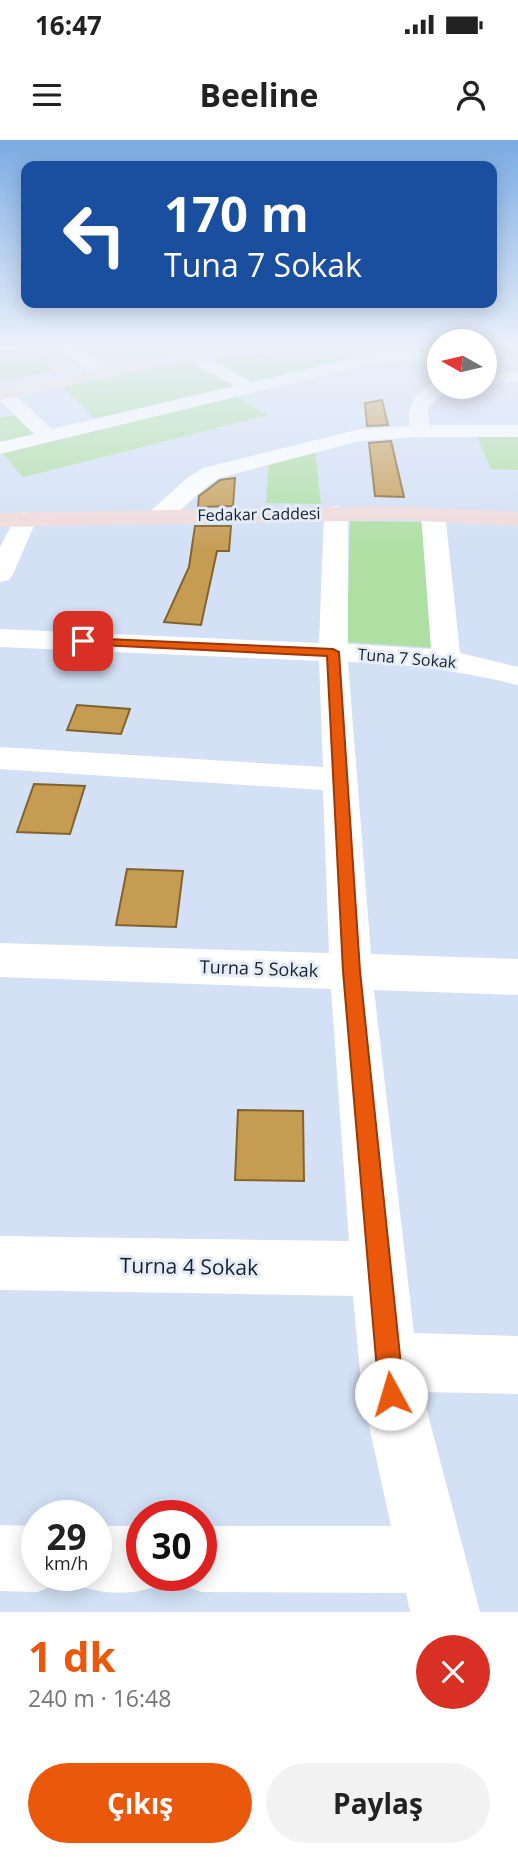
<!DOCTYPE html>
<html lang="tr">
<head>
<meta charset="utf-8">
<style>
  :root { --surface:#fff; --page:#f2f2f2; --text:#222; --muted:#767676; --accent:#ea580c }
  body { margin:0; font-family:"Open Sans",sans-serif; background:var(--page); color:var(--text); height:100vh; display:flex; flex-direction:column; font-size:26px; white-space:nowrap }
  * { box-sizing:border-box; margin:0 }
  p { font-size:23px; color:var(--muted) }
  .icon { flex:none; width:38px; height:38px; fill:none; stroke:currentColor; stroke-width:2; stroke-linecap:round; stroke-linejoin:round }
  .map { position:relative; height:1472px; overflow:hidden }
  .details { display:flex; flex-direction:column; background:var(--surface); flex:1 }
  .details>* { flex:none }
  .banner { position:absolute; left:21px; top:21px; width:476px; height:147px; border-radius:14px; box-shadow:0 4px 18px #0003; background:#1a4fa0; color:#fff; overflow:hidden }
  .needle { width:46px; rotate:278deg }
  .controls { position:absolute; left:427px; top:189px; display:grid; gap:14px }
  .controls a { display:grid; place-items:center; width:70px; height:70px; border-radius:50%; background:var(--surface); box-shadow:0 4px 18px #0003; font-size:35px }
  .speed { position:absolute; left:21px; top:1360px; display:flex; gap:14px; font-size:35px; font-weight:700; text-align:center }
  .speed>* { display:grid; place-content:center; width:91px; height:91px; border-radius:50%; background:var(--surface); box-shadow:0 4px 18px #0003; line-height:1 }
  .speed small { font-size:18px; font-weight:400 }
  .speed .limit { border:10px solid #d22; background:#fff; color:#111 }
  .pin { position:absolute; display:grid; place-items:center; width:60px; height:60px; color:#fff; margin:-30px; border-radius:14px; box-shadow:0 4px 10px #0006 }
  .me { position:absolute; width:77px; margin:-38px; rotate:354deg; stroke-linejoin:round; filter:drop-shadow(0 0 5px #0008) }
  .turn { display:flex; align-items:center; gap:24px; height:147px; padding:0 28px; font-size:32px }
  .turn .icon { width:91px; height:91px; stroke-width:2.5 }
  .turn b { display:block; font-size:49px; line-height:60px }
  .round { display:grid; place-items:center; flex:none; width:74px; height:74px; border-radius:37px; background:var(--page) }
  .overview { display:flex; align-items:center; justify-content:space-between; height:119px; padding:0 28px }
  h1 { font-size:42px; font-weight:700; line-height:52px; color:var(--accent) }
  .button { display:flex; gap:14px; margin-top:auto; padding:14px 28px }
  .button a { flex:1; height:80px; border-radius:42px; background:var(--accent); color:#fff; font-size:28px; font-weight:700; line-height:80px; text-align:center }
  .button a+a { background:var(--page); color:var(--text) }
  .status { display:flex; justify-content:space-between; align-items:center; height:49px; padding:0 35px; background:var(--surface); direction:ltr }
  .status svg { height:19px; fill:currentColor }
  header { display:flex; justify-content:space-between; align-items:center; height:91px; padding:0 28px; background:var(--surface); font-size:32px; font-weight:700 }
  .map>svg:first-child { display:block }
  .green { fill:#aedfa3 }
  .building { fill:#c69c52; stroke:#81632d; stroke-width:2 }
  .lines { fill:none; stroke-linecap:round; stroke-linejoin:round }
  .lane { fill:#fff; fill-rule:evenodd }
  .street { fill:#fff; fill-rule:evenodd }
  .secondary { fill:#f1dada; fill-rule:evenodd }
  .route { fill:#ea580c; stroke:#983908; stroke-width:2 }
  .labels { text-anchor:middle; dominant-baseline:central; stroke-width:6; stroke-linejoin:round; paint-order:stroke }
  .far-street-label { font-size:16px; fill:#142033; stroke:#e6edf7 }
  .street-label { font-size:18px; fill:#142033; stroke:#e6edf7 }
  .near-street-label { font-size:21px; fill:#142033; stroke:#e6edf7 }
</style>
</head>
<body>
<div class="status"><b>16:47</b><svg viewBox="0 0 49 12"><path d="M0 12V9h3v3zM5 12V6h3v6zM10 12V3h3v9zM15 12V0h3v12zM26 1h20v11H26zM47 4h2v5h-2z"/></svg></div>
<header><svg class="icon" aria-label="menu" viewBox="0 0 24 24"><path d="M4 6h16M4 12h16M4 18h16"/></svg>Beeline<svg class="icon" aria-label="person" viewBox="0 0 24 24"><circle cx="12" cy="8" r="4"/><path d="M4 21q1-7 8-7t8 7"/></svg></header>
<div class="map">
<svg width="518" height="1472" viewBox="0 0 518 1472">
  <rect width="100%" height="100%" fill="#d3e0f5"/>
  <g class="green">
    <path d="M30 205 53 230 0 242V209Z"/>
    <path d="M324 205 350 222 252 244 203 217Z"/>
    <path d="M194 220 244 247 100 283 61 246Z"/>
    <path d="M235 256 268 275 23 337 1 312Z"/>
    <path d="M16 275 40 296 0 305V278Z"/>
    <path d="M477 297H518V330L491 329Z"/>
    <path d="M315 309 321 364 266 363 269 320Z"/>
    <path d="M350 381 425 382 436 508 347 502Z"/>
  </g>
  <g class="building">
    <path d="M382 260 388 285 367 286 365 263Z"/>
    <path d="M391 301 404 357 375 356 369 303Z"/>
    <path d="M235 338 233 366 198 367 199 356 207 350 220 340Z"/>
    <path d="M195 386H231L229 411H217L201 485 164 482 189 427Z"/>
    <path d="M77 565 130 569 121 594 67 590Z"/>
    <path d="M34 644 85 646 70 694 17 692Z"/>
    <path d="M127 729 183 731 176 787 116 785Z"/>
    <path d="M238 970 303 971 304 1041 235 1040Z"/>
  </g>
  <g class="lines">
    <path class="lane" d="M374 205H383L395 216 388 218Z"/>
    <g class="street">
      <path d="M0 205H19L17 208 0 211Z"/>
      <path d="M57 205H75L103 227 94 232 88 231Z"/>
      <path d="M439 210V220L375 223 0 314V302L34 294 0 261 2 247 9 249 52 289 234 246 188 220 186 216 194 211 253 242 375 213Z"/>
      <path d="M518 232V242L485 244V234Z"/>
      <path d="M439 242V247H451L428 267 429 285H518V297H419L360 301 219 338C200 349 182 372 165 381 160 384 154 382 149 381L145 376 187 338 203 328 360 289 409 286C408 262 415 250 439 242Z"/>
      <path d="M336 366 344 368 348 373V504L431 509 421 373 425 368H441L445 373 460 513 518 527V545C460 531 408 524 348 522L371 814 518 819V855L374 850 414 1193 518 1196V1254L422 1252 480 1472H410L406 1453 201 1452 177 1443 174 1435H201V1386H391L362 1254 353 1156 0 1150V1096L349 1101 331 849 0 837V803L329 813 323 650 0 629V607L323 627 319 521 0 507V489L319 503 324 373 328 368Z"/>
      <path d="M25 372 33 374 37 379 13 434 9 440 0 442V407L17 374Z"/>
      <path d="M0 1385 37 1386V1435H64L61 1443 37 1452 0 1451Z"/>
      <path d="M96 1386H142V1435H169L166 1443C134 1456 104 1456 72 1443L69 1435H96Z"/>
    </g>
    <g class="secondary">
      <path d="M259 205H305L297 210 164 226 0 260V248L164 216Z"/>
      <path d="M402 366 518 372V386L402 380 0 387V373Z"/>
    </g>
  </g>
  <linearGradient id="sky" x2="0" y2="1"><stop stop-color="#7aabe4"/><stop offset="0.5" stop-color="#ebf1fa"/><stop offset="1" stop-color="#ebf1fa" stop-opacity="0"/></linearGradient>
  <rect width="518" height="411" fill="url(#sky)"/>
  <path class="route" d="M83 498 333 509 339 512 360 831 404 1254 400 1262 391 1266 383 1262 379 1254 343 831 327 516 79 504V499Z"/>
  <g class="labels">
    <g class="far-street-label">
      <text transform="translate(259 374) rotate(-1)">Fedakar Caddesi</text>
      <text transform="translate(407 518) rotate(5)">Tuna 7 Sokak</text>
    </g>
    <g class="street-label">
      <text transform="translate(259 828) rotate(2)">Turna 5 Sokak</text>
    </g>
    <g class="near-street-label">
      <text transform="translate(189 1126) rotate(1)">Turna 4 Sokak</text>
    </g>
  </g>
</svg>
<div class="controls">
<a><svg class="needle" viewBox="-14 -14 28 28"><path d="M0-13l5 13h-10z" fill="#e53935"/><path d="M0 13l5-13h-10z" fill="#767676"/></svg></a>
</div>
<div class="speed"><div>29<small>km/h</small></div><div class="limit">30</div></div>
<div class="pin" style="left:83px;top:501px;background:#d93025"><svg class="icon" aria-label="arrive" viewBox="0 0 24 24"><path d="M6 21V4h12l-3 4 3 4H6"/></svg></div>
<svg class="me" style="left:391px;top:1254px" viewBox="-20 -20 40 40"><circle r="19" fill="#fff"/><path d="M0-13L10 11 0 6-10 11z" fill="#ea580c"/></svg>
<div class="banner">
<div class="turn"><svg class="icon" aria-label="left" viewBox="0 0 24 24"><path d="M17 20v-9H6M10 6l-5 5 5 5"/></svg><div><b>170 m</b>Tuna 7 Sokak</div></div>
</div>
</div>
<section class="details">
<div class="overview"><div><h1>1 dk</h1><p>240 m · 16:48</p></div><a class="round" style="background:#d93025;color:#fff"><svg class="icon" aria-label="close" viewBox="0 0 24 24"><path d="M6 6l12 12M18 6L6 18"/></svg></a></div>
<div class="button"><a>Çıkış</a><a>Paylaş</a></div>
</section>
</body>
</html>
